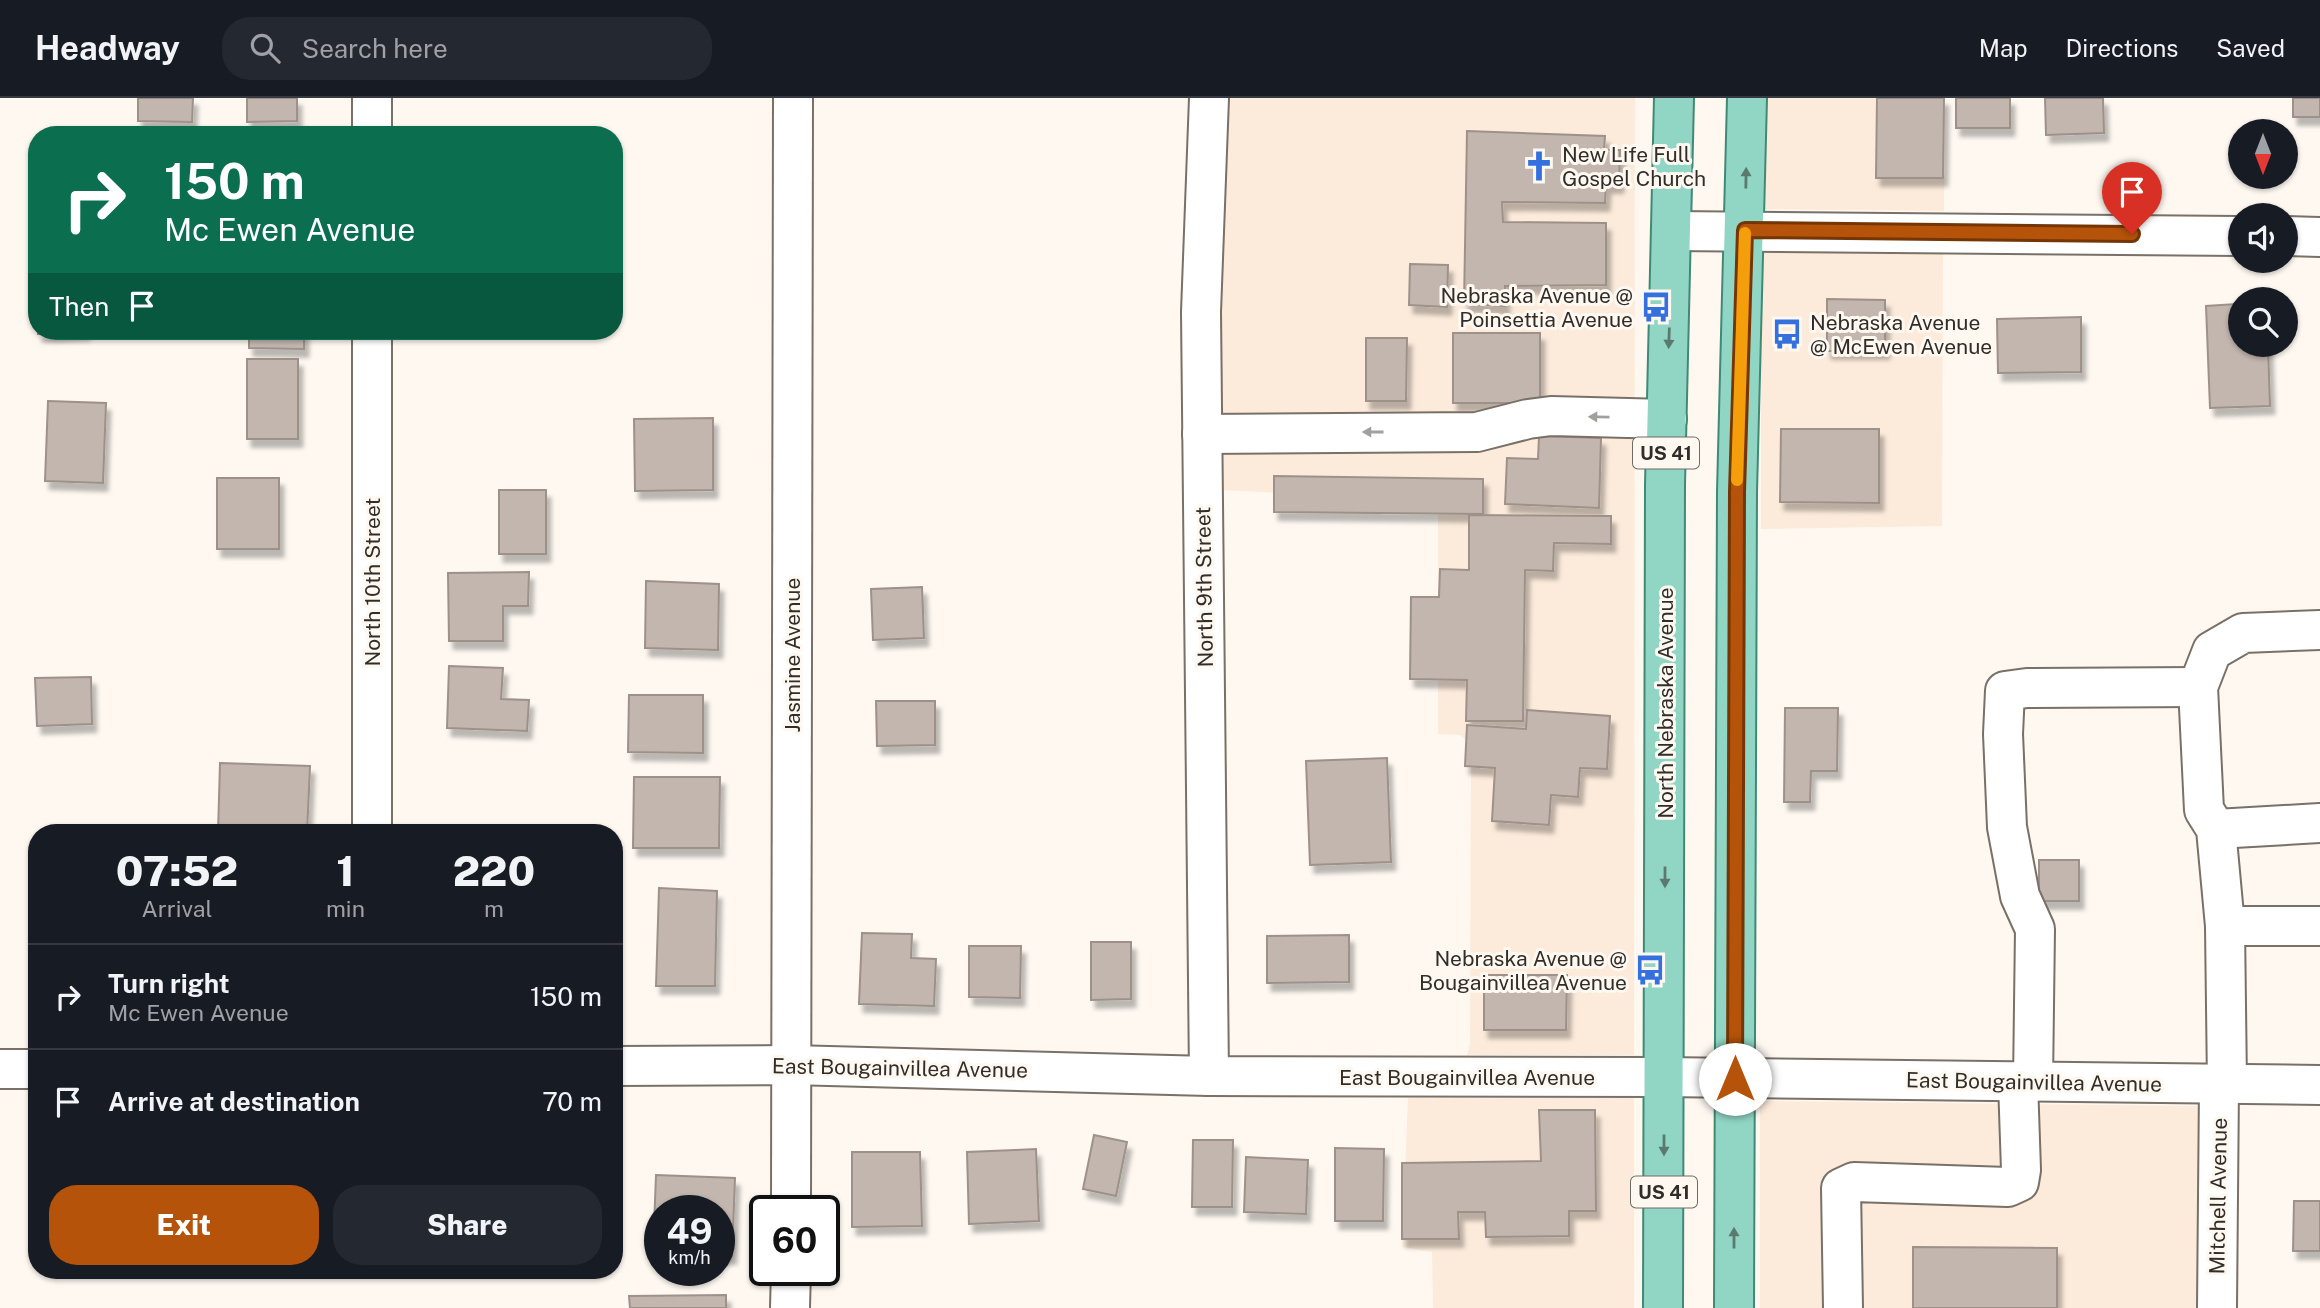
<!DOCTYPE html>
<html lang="en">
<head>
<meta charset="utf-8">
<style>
  :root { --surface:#171b24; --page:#242831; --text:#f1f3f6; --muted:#9ea1a6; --line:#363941; --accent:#b45309 }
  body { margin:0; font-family:"Public Sans",sans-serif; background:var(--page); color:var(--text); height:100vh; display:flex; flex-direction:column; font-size:26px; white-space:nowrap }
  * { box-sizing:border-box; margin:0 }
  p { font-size:23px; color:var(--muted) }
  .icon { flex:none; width:38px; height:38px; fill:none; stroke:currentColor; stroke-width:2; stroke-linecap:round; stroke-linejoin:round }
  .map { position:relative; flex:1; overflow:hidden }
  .panel { position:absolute; left:28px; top:726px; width:595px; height:455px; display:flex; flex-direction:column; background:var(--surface); border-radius:28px; box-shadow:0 2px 5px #0004 }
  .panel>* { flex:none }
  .guide { position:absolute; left:28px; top:28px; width:595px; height:214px; border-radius:28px; box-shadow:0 2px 5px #0004; background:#0b6e4f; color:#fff; overflow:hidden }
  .needle { width:46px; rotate:180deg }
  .tools { position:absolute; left:2228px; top:21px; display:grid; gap:14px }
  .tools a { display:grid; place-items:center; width:70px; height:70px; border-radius:50%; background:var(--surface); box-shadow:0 2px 5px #0004; font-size:35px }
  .speed { position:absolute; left:644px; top:1097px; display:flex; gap:14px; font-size:35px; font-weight:700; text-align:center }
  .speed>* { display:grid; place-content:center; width:91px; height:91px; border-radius:50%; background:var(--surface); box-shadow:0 2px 5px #0004; line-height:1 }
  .speed small { font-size:18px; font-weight:400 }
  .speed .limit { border:4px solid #111; border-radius:10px; background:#fff; color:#111 }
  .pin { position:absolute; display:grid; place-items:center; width:60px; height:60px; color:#fff; margin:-72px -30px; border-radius:50% 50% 50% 0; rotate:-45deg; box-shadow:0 0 7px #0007 }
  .pin .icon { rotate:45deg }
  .me { position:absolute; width:77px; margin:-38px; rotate:0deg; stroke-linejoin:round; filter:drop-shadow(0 0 5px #0008) }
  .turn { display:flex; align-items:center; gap:24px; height:147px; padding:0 21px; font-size:32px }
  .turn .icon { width:91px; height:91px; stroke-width:2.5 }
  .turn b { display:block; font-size:49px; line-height:60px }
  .then { display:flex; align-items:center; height:66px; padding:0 21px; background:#0003; gap:14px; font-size:26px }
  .eta { display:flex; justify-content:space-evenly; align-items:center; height:119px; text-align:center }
  .eta b { font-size:42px; font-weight:800; line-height:49px }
  .cta { display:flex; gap:14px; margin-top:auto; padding:14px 21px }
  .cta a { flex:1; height:80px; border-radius:28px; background:var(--accent); color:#fff; font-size:28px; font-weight:800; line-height:80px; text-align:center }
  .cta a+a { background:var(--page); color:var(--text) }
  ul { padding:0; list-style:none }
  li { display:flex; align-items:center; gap:21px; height:105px; padding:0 21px; border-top:2px solid var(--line) }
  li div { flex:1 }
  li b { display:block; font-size:26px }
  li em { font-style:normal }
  header { display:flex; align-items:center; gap:42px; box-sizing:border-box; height:98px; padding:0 35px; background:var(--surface); border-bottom:2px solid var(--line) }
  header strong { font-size:33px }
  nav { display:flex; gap:38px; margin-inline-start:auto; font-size:24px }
  .search { width:490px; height:63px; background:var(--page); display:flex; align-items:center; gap:18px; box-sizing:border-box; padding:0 24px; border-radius:28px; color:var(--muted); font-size:26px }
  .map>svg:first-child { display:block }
  .built { fill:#fcebdb }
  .building { fill:#c3b6af; stroke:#9e918a; stroke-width:2; filter:url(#shadow) }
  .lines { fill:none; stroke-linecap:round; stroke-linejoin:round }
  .minor-casing { stroke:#797067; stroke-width:42 }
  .major-casing { stroke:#408975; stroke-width:42 }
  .minor { stroke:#fff; stroke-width:38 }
  .major { stroke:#91d6c5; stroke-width:38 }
  .oneway { fill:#5c796f }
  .oneway2 { fill:#a2a09f }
  .route-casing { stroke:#753606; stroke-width:18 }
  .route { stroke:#b45309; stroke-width:12 }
  .slow { stroke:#f59e0b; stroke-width:12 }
  .labels { text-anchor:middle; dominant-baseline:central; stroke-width:6; stroke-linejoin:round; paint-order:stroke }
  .shield { fill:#fef8f1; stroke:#6e6a65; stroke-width:2 }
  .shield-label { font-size:19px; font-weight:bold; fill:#312d29 }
  .poi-label { font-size:21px; fill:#312d29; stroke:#fef8f1; text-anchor:start }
  .street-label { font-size:21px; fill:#312d29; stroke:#fef8f1 }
</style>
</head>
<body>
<header>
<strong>Headway</strong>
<div class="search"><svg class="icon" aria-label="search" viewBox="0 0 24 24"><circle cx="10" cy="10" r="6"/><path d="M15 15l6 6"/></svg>Search here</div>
<nav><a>Map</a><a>Directions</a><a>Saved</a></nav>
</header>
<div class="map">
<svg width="2320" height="1210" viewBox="0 0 2320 1210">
  <defs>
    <filter id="shadow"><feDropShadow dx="4.5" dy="8" stdDeviation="2" flood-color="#0004"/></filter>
  </defs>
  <rect width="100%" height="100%" fill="#fef8f1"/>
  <g class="built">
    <path d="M1228 0H1635L1634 957H1467L1470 946 1471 654 1468 644 1460 637 1438 636V403L1222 392 1220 214Z"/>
    <path d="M1767 0H1945L1944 113 1765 111Z"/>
    <path d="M1763 154 1943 156 1942 428 1761 431V222Z"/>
    <path d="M1408 1000H1634V1210H1433L1432 1154 1402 1149Z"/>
    <path d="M1760 1003 2200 1008 2198 1210H1760Z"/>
  </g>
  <g class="building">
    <path d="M138 0H193L192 24 138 23Z"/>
    <path d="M247 0H297V23L247 24Z"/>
    <path d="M1877 0H1944L1943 80H1876Z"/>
    <rect x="1956" y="0" width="54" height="30"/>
    <path d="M2045 0H2103L2104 35 2046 37Z"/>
    <rect x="2293" y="0" width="27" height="19"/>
    <path d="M1467 33 1605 38 1604 52H1620L1619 87H1606L1605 105 1502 104 1503 124 1606 125V187L1505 188V208L1464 206Z"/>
    <path d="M1410 166 1448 167 1447 209 1409 207Z"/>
    <path d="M1827 201 1885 202V253H1827Z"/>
    <path d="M2236 206 2240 247H2268L2270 308 2210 310 2206 208Z"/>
    <path d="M2081 219V274L1998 275 1997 221Z"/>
    <path d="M38 233H85V234L38 236Z"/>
    <path d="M249 233H304V251L249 250Z"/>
    <rect x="1453" y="235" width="87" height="70"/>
    <path d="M1366 240H1407L1406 303H1366Z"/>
    <rect x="247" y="261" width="51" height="80"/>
    <path d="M48 303 106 305 103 385 45 383Z"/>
    <path d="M713 320V392L635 393 634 321Z"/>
    <path d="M1781 331H1879V405L1780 404Z"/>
    <path d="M1539 338 1601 340 1599 410 1505 406 1507 360 1538 361Z"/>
    <path d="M1274 378 1483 381V416L1274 414Z"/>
    <rect x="217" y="380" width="62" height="71"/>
    <rect x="499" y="392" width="47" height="64"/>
    <path d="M1469 417 1611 418V446L1554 445 1553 473 1525 472 1523 623H1466L1467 582 1410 581 1411 499H1439L1440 471 1469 472Z"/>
    <path d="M529 474 528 508H503V543H449L448 475Z"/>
    <path d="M646 483 719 486 718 552 645 550Z"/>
    <path d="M922 489 924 540 873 542 871 491Z"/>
    <path d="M449 568 503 570 501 601 529 602 527 633 447 630Z"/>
    <path d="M91 579 92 626 37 628 35 580Z"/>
    <path d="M629 597H703V655L628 654Z"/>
    <path d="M876 603H935V647L877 648Z"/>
    <path d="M1785 610H1838L1837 673H1811L1810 704H1784Z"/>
    <path d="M1527 612 1610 618 1607 671 1580 670 1578 699 1551 697 1549 727 1492 723 1495 670 1465 668 1467 627 1526 631Z"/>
    <path d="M1387 660 1391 764 1310 767 1306 663Z"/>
    <path d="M220 665 310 668 307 735H218Z"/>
    <path d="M634 679H720L719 750H633Z"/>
    <rect x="2039" y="762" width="40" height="41"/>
    <path d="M659 790 717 793 715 888H656Z"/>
    <path d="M862 835 912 836 911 860 936 861 934 908 859 906Z"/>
    <path d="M1349 837V884L1267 885V838Z"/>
    <path d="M1091 844H1131V901L1091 902Z"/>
    <path d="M969 848H1021L1020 900 969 899Z"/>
    <path d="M1484 877H1567L1566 932H1484Z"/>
    <path d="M1539 1012H1595L1596 1113H1569V1138L1486 1139 1485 1114H1458L1459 1141H1402V1065L1541 1063Z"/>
    <path d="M1094 1037 1127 1044 1116 1098 1083 1091Z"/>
    <path d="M1193 1042H1233L1232 1109H1192Z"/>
    <path d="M1335 1050 1384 1051 1383 1123H1335Z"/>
    <path d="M1036 1051 1039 1123 969 1126 967 1054Z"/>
    <path d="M852 1054H920L922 1128 852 1129Z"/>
    <path d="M1246 1059 1308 1062 1306 1116 1244 1114Z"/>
    <path d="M656 1077 735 1080 732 1158H719V1113H660V1156L653 1155Z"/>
    <path d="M2294 1103H2320V1153H2293Z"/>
    <path d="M1913 1149 2057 1150V1210H1913Z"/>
    <path d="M726 1197V1210H630L629 1198Z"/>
  </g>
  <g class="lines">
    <g class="minor-casing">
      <g id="minor">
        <path d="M372 0V37"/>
        <path d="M1209 0 1201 214 1209 978"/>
        <path d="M1672 133 2240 138"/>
        <path d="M2286 138 2320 139"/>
        <path d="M372 233V735"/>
        <path d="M1202 336 1477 334 1528 321 1551 318 1667 321"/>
        <path d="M2216 731 2320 725"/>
        <path d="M2225 828H2320"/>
        <path d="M614 968 791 967 1209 978 1664 979 2320 987"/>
        <path d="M0 971H37"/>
        <path d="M2033 984 2035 831 2020 798 2007 729 2003 636 2005 593 2027 590 2198 589"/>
        <path d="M2227 987 2225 828 2216 731 2204 712 2198 589 2212 553 2243 535 2320 532"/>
        <path d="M791 1113 793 0"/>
        <path d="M790 1210 791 1172"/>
        <path d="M1843 1210 1841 1090 1854 1084 2008 1089 2019 1084 2021 1072 2018 984"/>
        <path d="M2217 1210 2219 987"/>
      </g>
    </g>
    <g class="major-casing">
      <g id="major">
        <path d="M1663 1210 1665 387 1674 0"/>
        <path d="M1734 1210 1737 394 1747 0"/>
      </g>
    </g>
    <use href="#minor" class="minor"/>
    <use href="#major" class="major"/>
  </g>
  <defs><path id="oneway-solid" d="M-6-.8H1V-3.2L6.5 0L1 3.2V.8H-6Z" transform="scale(1.75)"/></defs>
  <g class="oneway">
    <use href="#oneway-solid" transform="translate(1746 80) rotate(-89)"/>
    <use href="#oneway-solid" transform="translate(1669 240) rotate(92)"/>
    <use href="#oneway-solid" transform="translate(1665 779) rotate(90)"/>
    <use href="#oneway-solid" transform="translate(1664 1047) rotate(90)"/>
    <use href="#oneway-solid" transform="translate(1734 1140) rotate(-90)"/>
  </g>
  <g class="oneway2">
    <use href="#oneway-solid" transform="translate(1599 319) rotate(-179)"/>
    <use href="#oneway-solid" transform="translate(1373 334) rotate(180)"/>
  </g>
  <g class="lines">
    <g class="route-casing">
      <path id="route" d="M1735 981 1737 394 1745 132 2132 136"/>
    </g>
    <use href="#route" class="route"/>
    <path class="slow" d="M1737 382 1745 135"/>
  </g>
  <defs>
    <g id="church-bare" transform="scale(2.415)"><path d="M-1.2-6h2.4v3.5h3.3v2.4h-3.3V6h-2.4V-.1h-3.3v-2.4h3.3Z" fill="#3471df" stroke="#fef8f1" stroke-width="2.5" paint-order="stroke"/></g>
    <g id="bus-bare" transform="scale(2.415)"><path d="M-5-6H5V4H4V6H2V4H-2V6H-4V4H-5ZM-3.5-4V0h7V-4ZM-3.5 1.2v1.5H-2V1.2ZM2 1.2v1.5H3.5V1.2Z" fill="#3471df" stroke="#fef8f1" stroke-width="2.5" paint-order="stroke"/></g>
  </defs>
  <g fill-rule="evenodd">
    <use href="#church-bare" x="1539" y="68"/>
    <use href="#bus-bare" x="1656" y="209"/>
    <use href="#bus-bare" x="1787" y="236"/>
    <use href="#bus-bare" x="1650" y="872"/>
  </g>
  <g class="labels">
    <g class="shield">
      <rect x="1633" y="339.5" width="66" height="31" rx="5"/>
      <rect x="1631" y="1078.5" width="66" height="31" rx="5"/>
    </g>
    <g class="shield-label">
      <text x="1666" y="355">US 41</text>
      <text x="1664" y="1094">US 41</text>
    </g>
    <g class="poi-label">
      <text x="1562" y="56">New Life Full<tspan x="1562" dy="24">Gospel Church</tspan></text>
      <text x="1633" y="197" text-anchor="end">Nebraska Avenue @<tspan x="1633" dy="24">Poinsettia Avenue</tspan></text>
      <text x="1810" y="224">Nebraska Avenue<tspan x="1810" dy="24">@ McEwen Avenue</tspan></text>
      <text x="1627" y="860" text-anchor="end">Nebraska Avenue @<tspan x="1627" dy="24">Bougainvillea Avenue</tspan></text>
    </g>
    <g class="street-label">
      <text transform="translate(372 484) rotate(-90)">North 10th Street</text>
      <text transform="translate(1204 489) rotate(-91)">North 9th Street</text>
      <text transform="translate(792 557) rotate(-90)">Jasmine Avenue</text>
      <text transform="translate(1665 605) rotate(-90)">North Nebraska Avenue</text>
      <text transform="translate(900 970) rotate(1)">East Bougainvillea Avenue</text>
      <text x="1467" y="979">East Bougainvillea Avenue</text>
      <text transform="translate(2034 984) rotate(1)">East Bougainvillea Avenue</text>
      <text transform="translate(2218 1098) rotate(-89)">Mitchell Avenue</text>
    </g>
  </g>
</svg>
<div class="tools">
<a><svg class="needle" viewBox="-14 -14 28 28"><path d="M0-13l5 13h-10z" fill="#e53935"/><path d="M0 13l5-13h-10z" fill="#9ea1a6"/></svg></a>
<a><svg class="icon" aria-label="sound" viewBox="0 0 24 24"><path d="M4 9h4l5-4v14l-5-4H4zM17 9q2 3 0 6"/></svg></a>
<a><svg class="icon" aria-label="search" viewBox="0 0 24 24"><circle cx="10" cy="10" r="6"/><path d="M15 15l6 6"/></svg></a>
</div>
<div class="speed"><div>49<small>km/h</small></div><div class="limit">60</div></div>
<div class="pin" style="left:2132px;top:136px;background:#d93025"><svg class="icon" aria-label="arrive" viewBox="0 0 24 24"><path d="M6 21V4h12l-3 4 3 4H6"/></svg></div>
<svg class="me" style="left:1735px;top:981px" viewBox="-20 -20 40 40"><circle r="19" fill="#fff"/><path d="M0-13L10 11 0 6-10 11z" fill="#b45309"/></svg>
<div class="guide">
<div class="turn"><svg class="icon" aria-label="right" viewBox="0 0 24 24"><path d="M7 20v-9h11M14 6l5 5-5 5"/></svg><div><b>150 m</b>Mc Ewen Avenue</div></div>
<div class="then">Then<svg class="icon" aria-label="arrive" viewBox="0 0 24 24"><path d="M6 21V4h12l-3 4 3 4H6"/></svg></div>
</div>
<section class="panel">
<div class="eta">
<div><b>07:52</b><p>Arrival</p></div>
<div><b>1</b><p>min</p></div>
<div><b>220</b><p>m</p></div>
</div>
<ul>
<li><svg class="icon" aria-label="right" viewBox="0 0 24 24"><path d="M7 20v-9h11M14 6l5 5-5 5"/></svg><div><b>Turn right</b><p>Mc Ewen Avenue</p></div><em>150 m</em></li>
<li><svg class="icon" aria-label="arrive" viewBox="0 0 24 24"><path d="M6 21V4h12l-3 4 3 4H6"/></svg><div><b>Arrive at destination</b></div><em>70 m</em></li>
</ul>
<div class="cta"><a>Exit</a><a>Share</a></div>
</section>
</div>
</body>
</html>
